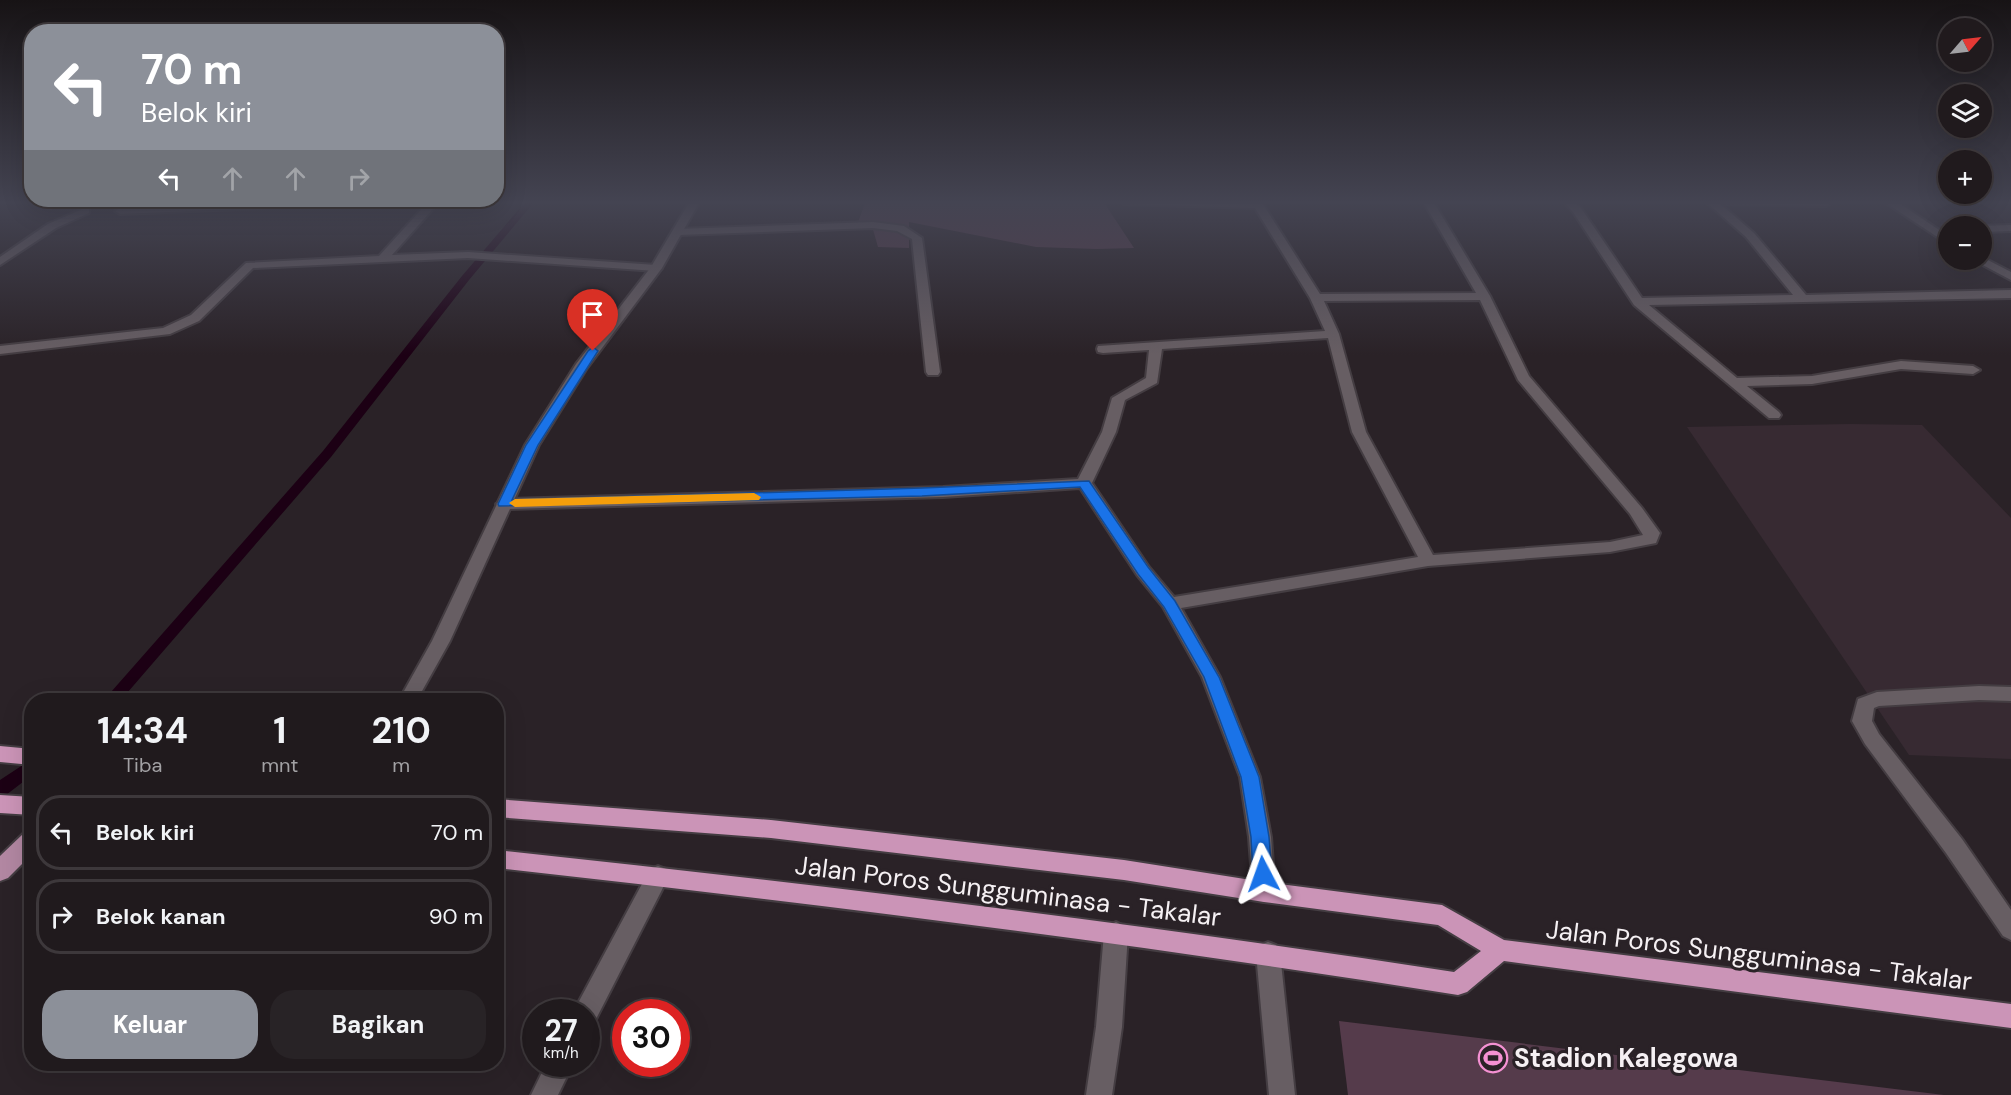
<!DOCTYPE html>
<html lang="id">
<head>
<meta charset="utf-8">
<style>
  :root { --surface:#201a1d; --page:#282326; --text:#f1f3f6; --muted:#a2a1a4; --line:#3d383b; --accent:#8c9099 }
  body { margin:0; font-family:"DM Sans",sans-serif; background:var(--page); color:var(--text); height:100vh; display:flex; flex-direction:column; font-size:22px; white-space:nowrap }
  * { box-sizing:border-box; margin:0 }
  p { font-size:20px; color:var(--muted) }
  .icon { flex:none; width:33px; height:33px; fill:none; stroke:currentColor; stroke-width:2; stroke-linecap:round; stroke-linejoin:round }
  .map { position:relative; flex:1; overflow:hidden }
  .details { position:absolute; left:24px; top:693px; width:480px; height:378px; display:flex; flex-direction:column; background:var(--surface); border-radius:24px; box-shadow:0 6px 24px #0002,0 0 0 2px var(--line) }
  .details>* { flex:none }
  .top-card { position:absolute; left:24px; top:24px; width:480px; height:183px; border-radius:24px; box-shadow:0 6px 24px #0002,0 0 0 2px var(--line); background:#8c9099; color:#fff; overflow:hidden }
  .needle { width:39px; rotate:62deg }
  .tools { position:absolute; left:1938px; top:18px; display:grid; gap:12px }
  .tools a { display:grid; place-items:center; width:54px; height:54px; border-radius:50%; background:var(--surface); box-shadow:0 6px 24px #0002,0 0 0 2px var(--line); font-size:30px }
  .speed { position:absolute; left:522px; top:999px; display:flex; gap:12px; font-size:30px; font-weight:700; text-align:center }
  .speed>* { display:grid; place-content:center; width:78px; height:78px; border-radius:50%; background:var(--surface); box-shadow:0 6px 24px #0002,0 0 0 2px var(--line); line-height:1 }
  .speed small { font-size:15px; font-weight:400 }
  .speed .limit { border:9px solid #d22; background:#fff; color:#111 }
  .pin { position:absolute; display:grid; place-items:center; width:51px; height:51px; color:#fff; margin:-62px -26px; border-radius:50% 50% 50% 0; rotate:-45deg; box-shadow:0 0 6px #0007 }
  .pin .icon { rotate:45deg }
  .me { position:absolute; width:66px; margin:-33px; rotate:356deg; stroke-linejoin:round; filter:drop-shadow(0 0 4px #0008) }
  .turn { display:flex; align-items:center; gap:21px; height:126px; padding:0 18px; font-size:27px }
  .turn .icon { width:78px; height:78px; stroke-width:2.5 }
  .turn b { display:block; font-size:42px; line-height:51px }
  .lanes { display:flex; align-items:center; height:57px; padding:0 18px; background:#0003; justify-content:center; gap:30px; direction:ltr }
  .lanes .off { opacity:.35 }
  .eta { display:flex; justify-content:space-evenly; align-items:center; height:102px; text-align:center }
  .eta b { font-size:36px; font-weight:700; line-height:42px }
  .primary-button { display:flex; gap:12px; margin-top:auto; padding:12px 18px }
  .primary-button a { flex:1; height:69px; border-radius:24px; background:var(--accent); color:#fff; font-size:24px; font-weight:700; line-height:69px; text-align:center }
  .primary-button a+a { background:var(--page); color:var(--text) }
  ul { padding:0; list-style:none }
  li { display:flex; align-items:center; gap:18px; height:75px; margin:0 12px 9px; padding:0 6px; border:3px solid var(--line); border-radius:24px }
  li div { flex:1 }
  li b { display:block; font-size:22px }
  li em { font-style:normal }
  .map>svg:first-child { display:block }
  .built { fill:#372a32 }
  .green { fill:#553b4b }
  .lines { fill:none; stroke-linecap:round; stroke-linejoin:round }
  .stream { fill:#1c0014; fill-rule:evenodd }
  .minor-casing { stroke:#443d42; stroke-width:4 }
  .tertiary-casing { stroke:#443d42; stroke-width:4 }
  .primary-casing { stroke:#443d42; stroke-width:4 }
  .trunk-casing { stroke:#443d42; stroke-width:4 }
  .minor { fill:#675e63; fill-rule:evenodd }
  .tertiary { fill:#675e63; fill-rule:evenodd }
  .primary { fill:#b287a2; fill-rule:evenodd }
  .trunk { fill:#cb94b7; fill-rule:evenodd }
  .route { fill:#1a73e8; stroke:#114b97; stroke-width:1.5 }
  .slow { fill:#f59e0b }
  .labels { text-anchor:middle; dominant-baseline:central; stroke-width:6; stroke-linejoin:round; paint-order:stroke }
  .near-street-label { font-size:26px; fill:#f5f0f3; stroke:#2a2227 }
  .near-poi-label { font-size:26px; font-weight:bold; fill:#f5f0f3; stroke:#2a2227; text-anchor:start }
</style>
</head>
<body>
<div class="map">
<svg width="2011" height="1095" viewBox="0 0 2011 1095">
  <rect width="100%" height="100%" fill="#2a2227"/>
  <path class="built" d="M1850 424 1922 425 2011 518V759L1909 755 1687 427Z"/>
  <g class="green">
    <path d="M866 201H1103L1134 248 1097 249 1036 247 909 222V248L878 247 872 226 858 222Z"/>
    <path d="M1339 1021 1944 1095H1348Z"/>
  </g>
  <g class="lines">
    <g class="stream">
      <path d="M526 201H535L469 280 331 457 121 700H104L323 451 462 276Z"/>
      <path d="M32 759V775L6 795 0 797V780Z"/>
    </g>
    <g class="minor-casing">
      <g id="minor">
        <path d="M273 201H362L357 204 120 214 115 211 120 208Z"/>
        <path d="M429 201H440L392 255 468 252 656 265 662 268 656 271 468 258 253 268 199 321 170 334 0 354V346L163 328 191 315 246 263 379 256Z"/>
        <path d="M1120 201H1261L1320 294 1476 293 1423 201H1433L1490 296 1529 376 1642 508 1660 533 1656 543 1610 552 1428 566 1181 608 1220 677 1260 777 1271 837 1275 892 1272 899 1264 902 1256 899 1253 892 1249 837 1240 777 1202 677 1163 607 1137 575 1080 488 943 497 504 509 496 504 504 499 943 487 1078 479 1102 432 1112 398 1146 378 1149 350 1103 353 1098 352 1097 349 1098 346 1325 331 1310 298 1255 208 1125 204ZM1480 300 1518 380 1630 514 1643 535 1610 542 1433 555 1366 432 1339 334 1324 301ZM1328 338 1352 432 1418 557 1174 597 1149 567 1092 483 1116 432 1125 400 1157 383 1162 349Z"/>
        <path d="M1563 201H1574L1581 208 1642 298 1793 295 1746 237 1705 201H1717L1754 233 1806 295 2011 290V298L1649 305 1737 378 1812 376 1901 361 1973 366 1980 370 1973 374 1901 369 1812 384 1747 386 1779 412 1781 415 1779 418H1769L1634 305 1573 212Z"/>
        <path d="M1720 201H1830L1831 203 1826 206 1725 204Z"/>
        <path d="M1883 201H1896L1948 236V244Z"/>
        <path d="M85 208 89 209V213L56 228 0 265V257L48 224Z"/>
        <path d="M873 222 904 226 922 238 940 372 938 375H928L926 372 912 239 897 231 873 228 677 235 672 232 677 229Z"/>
        <path d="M2011 225V231L1982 232V226H1979Z"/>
        <path d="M1982 257 2011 272V280L1977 262 1976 260H1982Z"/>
        <path d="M1979 686 2011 687V701L1979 700 1879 706 1874 708 1872 721 1879 734 1962 839 2011 910V940L2003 936 1946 853 1865 744 1852 721 1858 699 1877 692Z"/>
        <path d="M658 866 666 869 669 876 595 1021 586 1025V1012H574L577 1005 650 869Z"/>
        <path d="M1116 922 1124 926 1128 933 1122 1027 1112 1095H1086L1096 1027 1104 933 1108 926Z"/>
        <path d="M1268 942 1276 945 1280 953 1295 1095H1269L1256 953 1260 945Z"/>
        <path d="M546 1064H573L558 1095H531Z"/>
      </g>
    </g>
    <g class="tertiary-casing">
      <path id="tertiary" d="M690 201H700L662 268 587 368 539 445 450 641 417 700H399L432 641 525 445 576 364 651 267Z"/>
    </g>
    <g class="primary-casing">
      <path id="primary" d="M32 830V854L8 878 0 881V856L24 833Z"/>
    </g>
    <g class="trunk-casing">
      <g id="trunk">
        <path d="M0 746 32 749V765L0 762Z"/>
        <path d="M0 795 32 797V815L0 813Z"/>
        <path d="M496 799 771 820 1124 860 1264 882 1442 905 1504 940 2011 1004V1028L1504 961 1467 992 1458 995C1139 944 818 904 496 868V850C817 884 1136 923 1454 972L1481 951 1438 925 1264 902 1124 880 771 838 496 817Z"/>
      </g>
    </g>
    <use href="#minor" class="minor"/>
    <use href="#tertiary" class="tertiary"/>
    <use href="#primary" class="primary"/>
    <use href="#trunk" class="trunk"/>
  </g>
  <linearGradient id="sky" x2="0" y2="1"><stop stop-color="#171315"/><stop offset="0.57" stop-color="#444452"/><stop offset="1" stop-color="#444452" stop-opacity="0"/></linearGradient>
  <rect width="2011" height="355" fill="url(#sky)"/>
  <path class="route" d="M593 347 598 351 538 445 512 500 922 488 1089 481 1148 567 1175 601 1219 677 1259 777 1269 837 1272 874 1269 879 1263 882 1256 879 1253 874 1251 837 1241 777 1204 677 1164 607 1138 574 1080 487 922 496 499 506 498 504 526 445 588 351Z"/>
  <path class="slow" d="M754 493 761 497 759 500 515 507 509 503 515 499Z"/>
  <defs>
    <g id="stadium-ring" transform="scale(1.5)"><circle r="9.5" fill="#2a2227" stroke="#f591d3" stroke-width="1.5"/><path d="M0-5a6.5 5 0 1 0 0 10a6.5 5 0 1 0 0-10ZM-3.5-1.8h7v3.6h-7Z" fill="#f591d3"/></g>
  </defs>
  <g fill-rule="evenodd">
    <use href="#stadium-ring" x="1493" y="1058"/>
  </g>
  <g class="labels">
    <g class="near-street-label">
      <text transform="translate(1008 891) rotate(7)">Jalan Poros Sungguminasa - Takalar</text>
      <text transform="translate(1759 955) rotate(7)">Jalan Poros Sungguminasa - Takalar</text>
    </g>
    <g class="near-poi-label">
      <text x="1514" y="1058">Stadion Kalegowa</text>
    </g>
  </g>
</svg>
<div class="tools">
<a><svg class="needle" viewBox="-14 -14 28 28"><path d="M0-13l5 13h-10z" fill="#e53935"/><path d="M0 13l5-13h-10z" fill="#a2a1a4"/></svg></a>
<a><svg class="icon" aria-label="layers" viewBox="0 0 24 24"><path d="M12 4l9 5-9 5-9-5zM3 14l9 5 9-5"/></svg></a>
<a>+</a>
<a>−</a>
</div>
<div class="speed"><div>27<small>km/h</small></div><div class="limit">30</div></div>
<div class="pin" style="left:593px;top:351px;background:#d93025"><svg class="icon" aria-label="arrive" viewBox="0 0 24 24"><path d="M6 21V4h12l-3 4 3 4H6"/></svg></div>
<svg class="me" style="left:1263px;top:874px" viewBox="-20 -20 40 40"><path d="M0-17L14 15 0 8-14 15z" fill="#1a73e8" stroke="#fff" stroke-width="4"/></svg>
<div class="top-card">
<div class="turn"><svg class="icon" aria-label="left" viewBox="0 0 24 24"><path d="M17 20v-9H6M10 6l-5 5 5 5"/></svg><div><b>70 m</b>Belok kiri</div></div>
<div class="lanes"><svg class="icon" aria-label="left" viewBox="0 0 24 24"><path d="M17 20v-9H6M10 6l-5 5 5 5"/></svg><svg class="icon off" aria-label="ahead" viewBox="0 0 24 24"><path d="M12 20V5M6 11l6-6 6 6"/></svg><svg class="icon off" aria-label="ahead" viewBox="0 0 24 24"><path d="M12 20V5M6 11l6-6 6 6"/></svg><svg class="icon off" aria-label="right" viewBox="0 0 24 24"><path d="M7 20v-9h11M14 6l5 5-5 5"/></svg></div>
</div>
<section class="details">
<div class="eta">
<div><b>14:34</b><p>Tiba</p></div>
<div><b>1</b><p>mnt</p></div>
<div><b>210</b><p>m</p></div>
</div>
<ul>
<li><svg class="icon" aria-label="left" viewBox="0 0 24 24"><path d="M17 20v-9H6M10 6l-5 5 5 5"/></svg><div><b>Belok kiri</b></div><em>70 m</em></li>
<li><svg class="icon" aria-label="right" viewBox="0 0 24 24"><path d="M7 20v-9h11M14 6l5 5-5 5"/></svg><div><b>Belok kanan</b></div><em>90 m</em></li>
</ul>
<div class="primary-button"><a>Keluar</a><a>Bagikan</a></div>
</section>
</div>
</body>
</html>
